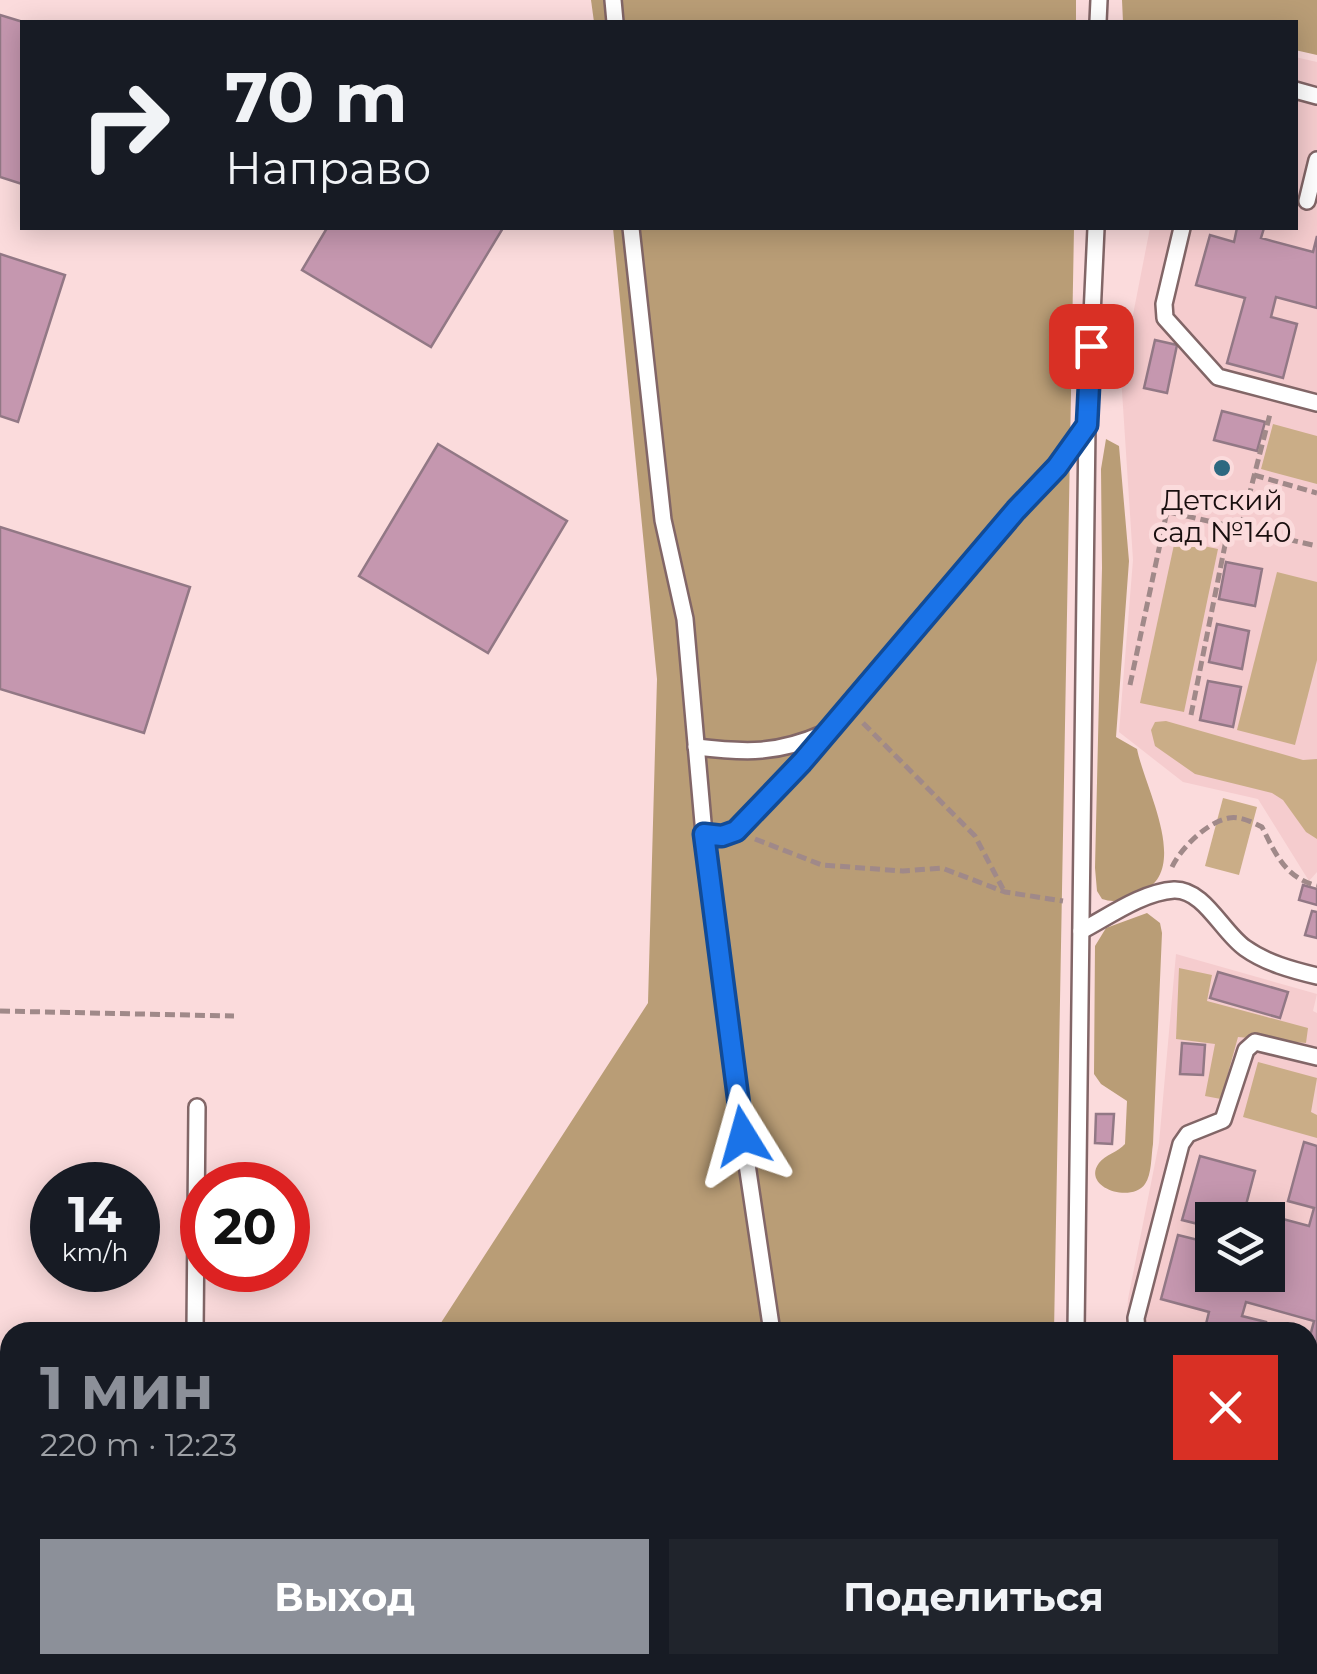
<!DOCTYPE html>
<html lang="ru">
<head>
<meta charset="utf-8">
<style>
  :root { --surface:#171b24; --page:#20242c; --text:#f1f3f6; --muted:#9ea1a6; --accent:#8c9099 }
  body { margin:0; font-family:Montserrat,sans-serif; background:var(--page); color:var(--text); height:100vh; display:flex; flex-direction:column; font-size:38px; white-space:nowrap }
  * { box-sizing:border-box; margin:0 }
  p { font-size:32px; color:var(--muted) }
  .icon { flex:none; width:55px; height:55px; fill:none; stroke:currentColor; stroke-width:2; stroke-linecap:round; stroke-linejoin:round }
  .map { position:relative; flex:1; overflow:hidden }
  .sheet { position:absolute; left:0px; top:1322px; width:1318px; height:352px; display:flex; flex-direction:column; background:var(--surface); border-radius:30px 30px 0 0; box-shadow:0 5px 25px #0003 }
  .sheet>* { flex:none }
  .guide { position:absolute; left:20px; top:20px; width:1278px; height:210px; border-radius:0px; box-shadow:0 5px 25px #0003; background:#171b24; color:var(--text); overflow:hidden }
  .fabs { position:absolute; left:1195px; top:1202px; display:grid; gap:20px }
  .fabs a { display:grid; place-items:center; width:90px; height:90px; border-radius:0px; background:var(--surface); box-shadow:0 5px 25px #0003; font-size:50px }
  .speed { position:absolute; left:30px; top:1162px; display:flex; gap:20px; font-size:50px; font-weight:700; text-align:center }
  .speed>* { display:grid; place-content:center; width:130px; height:130px; border-radius:50%; background:var(--surface); box-shadow:0 5px 25px #0003; line-height:1 }
  .speed small { font-size:25px; font-weight:400 }
  .speed .limit { border:15px solid #d22; background:#fff; color:#111 }
  .pin { position:absolute; display:grid; place-items:center; width:85px; height:85px; color:#fff; margin:-42px; border-radius:20px; box-shadow:0 5px 15px #0006 }
  .me { position:absolute; width:110px; margin:-55px; rotate:352deg; stroke-linejoin:round; filter:drop-shadow(0 0 8px #0008) }
  .turn { display:flex; align-items:center; gap:35px; height:210px; padding:0 40px; font-size:45px }
  .turn .icon { width:130px; height:130px; stroke-width:2.5 }
  .turn b { display:block; font-size:70px; line-height:85px }
  .round { display:grid; place-items:center; flex:none; width:105px; height:105px; border-radius:0px; background:var(--page) }
  .headline { display:flex; align-items:center; justify-content:space-between; height:170px; padding:0 40px }
  h1 { font-size:60px; font-weight:700; line-height:75px; color:var(--accent) }
  .cta { display:flex; gap:20px; margin-top:auto; padding:20px 40px }
  .cta a { flex:1; height:115px; border-radius:0px; background:var(--accent); color:#fff; font-size:40px; font-weight:700; line-height:115px; text-align:center }
  .cta a+a { background:var(--page); color:var(--text) }
  .map>svg:first-child { display:block }
  .built { fill:#f5ccce; fill-rule:evenodd }
  .green { fill:#caad87 }
  .forest { fill:#b99d76 }
  .building { fill:#c597af; stroke:#927885; stroke-width:2.5 }
  .lines { fill:none; stroke-linecap:round; stroke-linejoin:round }
  .lane-casing { stroke:#826667; stroke-width:20 }
  .path { stroke:#a08989; stroke-width:5; stroke-dasharray:10 5; stroke-linecap:butt }
  .lane { stroke:#fff; stroke-width:15 }
  .route-casing { stroke:#114b97; stroke-width:25 }
  .route { stroke:#1a73e8; stroke-width:18 }
  .poi-dot { fill:#2d6880; stroke:#fbdbdc; stroke-width:4 }
  .labels { text-anchor:middle; dominant-baseline:central; stroke-width:10; stroke-linejoin:round; paint-order:stroke }
  .poi-label { font-size:28px; fill:#180e0e; stroke:#fbdbdc }
</style>
</head>
<body>
<div class="map">
<svg width="1317" height="1674" viewBox="0 0 1317 1674">
  <rect width="100%" height="100%" fill="#fbdbdc"/>
  <g class="built">
    <path d="M1295 57 1317 62V872L1309 881 1258 799 1183 782 1119 732 1133 560 1121 376 1150 228H1295Z"/>
    <path d="M1176 954 1317 994 1313 1011 1317 1013V1647L1308 1644V1332H1126L1128 1299 1159 1143ZM1212 1220H1268V1275H1212Z"/>
  </g>
  <g class="green">
    <path d="M1273 424 1317 436V484L1261 469Z"/>
    <path d="M1175 540 1218 549 1184 712 1140 703Z"/>
    <path d="M1277 572 1317 582V660L1295 745 1237 730Z"/>
    <path d="M1166 721 1303 760 1317 759V839L1306 832 1283 800 1272 793 1195 774 1155 746 1151 730 1155 722Z"/>
    <path d="M1223 798 1257 807 1239 875 1205 866Z"/>
    <path d="M1179 968 1212 975 1207 1001 1308 1028 1306 1043 1238 1037 1221 1099 1205 1096 1215 1044 1176 1039Z"/>
    <path d="M1258 1062 1317 1078 1311 1112 1317 1115V1138L1243 1117Z"/>
  </g>
  <g class="forest">
    <path d="M591 0H1076V22H594Z"/>
    <path d="M1122 0H1317V55L1295 50V22H1123Z"/>
    <path d="M613 228H1074L1054 1332H435L648 1003 657 679Z"/>
    <path d="M1106 439 1119 446 1129 561 1116 737 1137 749C1145 789 1192 871 1140 893 1126 898 1117 904 1102 899L1097 891 1095 868 1102 568 1101 469Z"/>
    <path d="M1147 913 1160 923 1162 933 1153 1144C1151 1156 1152 1174 1145 1184 1131 1204 1081 1187 1099 1163 1105 1155 1118 1152 1125 1144L1127 1101 1101 1084 1094 1074 1095 946 1106 928Z"/>
    <path d="M1308 1652 1317 1654V1674H1151L1148 1667 1308 1665Z"/>
    <path d="M366 1665H1051V1674H365Z"/>
  </g>
  <g class="building">
    <path d="M0 15 23 22 22 184 0 177Z"/>
    <path d="M327 228H503L431 347 302 270Z"/>
    <path d="M1237 228H1264L1261 238 1313 252 1317 236V308L1276 297 1271 317 1297 324 1283 378 1227 363 1245 298 1196 285 1210 235 1234 242Z"/>
    <path d="M0 254 65 275 18 422 0 416Z"/>
    <path d="M1155 340 1177 345 1167 393 1144 388Z"/>
    <path d="M1222 411 1265 422 1257 451 1214 440Z"/>
    <path d="M438 444 567 521 488 653 359 576Z"/>
    <path d="M0 527 190 587 144 733 0 689Z"/>
    <path d="M1226 562 1262 569 1255 606 1219 599Z"/>
    <path d="M1217 624 1249 631 1242 669 1209 662Z"/>
    <path d="M1208 681 1241 687 1233 727 1200 720Z"/>
    <path d="M1303 885 1317 889V905L1299 900Z"/>
    <path d="M1312 911 1317 912V938L1305 935Z"/>
    <path d="M1218 972 1288 992 1280 1018 1210 998Z"/>
    <path d="M1182 1043 1205 1045 1203 1075 1180 1074Z"/>
    <path d="M1096 1114H1114L1112 1144 1095 1143Z"/>
    <path d="M1304 1142 1317 1146V1363L1308 1361V1344L1314 1321 1246 1302 1242 1316 1266 1322 1264 1332H1204L1209 1312 1161 1299 1178 1235 1198 1240 1202 1225 1182 1220 1200 1156 1255 1171 1242 1220H1212V1275H1268V1240L1277 1243 1283 1219 1309 1226 1314 1208 1288 1201Z"/>
    <path d="M1308 1473 1317 1476 1312 1499 1308 1498Z"/>
    <rect x="1115" y="1665" width="31" height="9"/>
  </g>
  <g class="lines">
    <g class="lane-casing">
      <g id="lane">
        <path d="M613 0 615 22"/>
        <path d="M1098 22 1099 0"/>
        <path d="M1295 90 1317 96"/>
        <path d="M1307 201 1317 160"/>
        <path d="M631 228 663 520 685 619 704 834 721 836 736 831 802 762 1016 510 1057 467 1087 425 1096 228"/>
        <path d="M1182 228 1164 304 1165 318 1218 377 1317 403"/>
        <path d="M696 747C747 753 777 754 825 733"/>
        <path d="M704 834 731 1057 772 1332"/>
        <path d="M1081 931C1108 917 1142 892 1174 890 1204 889 1222 932 1245 948 1266 963 1292 970 1317 976"/>
        <path d="M195 1332 197 1107"/>
        <path d="M1076 1332 1087 425"/>
        <path d="M1137 1332 1136 1318 1181 1144 1188 1134 1223 1120 1246 1050 1255 1042 1317 1057"/>
        <path d="M1308 1407 1317 1409"/>
        <path d="M821 1665 822 1674"/>
        <path d="M191 1674V1665"/>
        <path d="M1072 1674V1665"/>
      </g>
    </g>
    <g class="path">
      <path d="M1254 475 1317 493"/>
      <path d="M1241 527 1270 414"/>
      <path d="M1130 685 1166 516 1169 512 1317 546"/>
      <path d="M1191 715 1229 525"/>
      <path d="M863 723 975 836 1003 889"/>
      <path d="M755 839 822 865 903 871 942 868 1005 892 1063 901"/>
      <path d="M1172 867C1181 848 1207 822 1229 818 1240 816 1252 822 1262 827 1276 855 1285 877 1317 886"/>
      <path d="M0 1011 234 1016"/>
      <path d="M1308 1595 1317 1557"/>
    </g>
    <use href="#lane" class="lane"/>
  </g>
  <g class="lines">
    <g class="route-casing">
      <path id="route" d="M743 1136 704 834 722 836 736 831 802 762 1016 510 1057 467 1087 425 1091 346"/>
    </g>
    <use href="#route" class="route"/>
  </g>
  <circle class="poi-dot" cx="1222" cy="468" r="10"/>
  <g class="labels">
    <g class="poi-label">
      <text x="1222" y="500">Детский<tspan x="1222" dy="32">сад №140</tspan></text>
    </g>
  </g>
</svg>
<div class="fabs">
<a><svg class="icon" aria-label="layers" viewBox="0 0 24 24"><path d="M12 4l9 5-9 5-9-5zM3 14l9 5 9-5"/></svg></a>
</div>
<div class="speed"><div>14<small>km/h</small></div><div class="limit">20</div></div>
<div class="pin" style="left:1091px;top:346px;background:#d93025"><svg class="icon" aria-label="arrive" viewBox="0 0 24 24"><path d="M6 21V4h12l-3 4 3 4H6"/></svg></div>
<svg class="me" style="left:743px;top:1136px" viewBox="-20 -20 40 40"><path d="M0-17L14 15 0 8-14 15z" fill="#1a73e8" stroke="#fff" stroke-width="4"/></svg>
<div class="guide">
<div class="turn"><svg class="icon" aria-label="right" viewBox="0 0 24 24"><path d="M7 20v-9h11M14 6l5 5-5 5"/></svg><div><b>70 m</b>Направо</div></div>
</div>
<section class="sheet">
<div class="headline"><div><h1>1 мин</h1><p>220 m · 12:23</p></div><a class="round" style="background:#d93025;color:#fff"><svg class="icon" aria-label="close" viewBox="0 0 24 24"><path d="M6 6l12 12M18 6L6 18"/></svg></a></div>
<div class="cta"><a>Выход</a><a>Поделиться</a></div>
</section>
</div>
</body>
</html>
